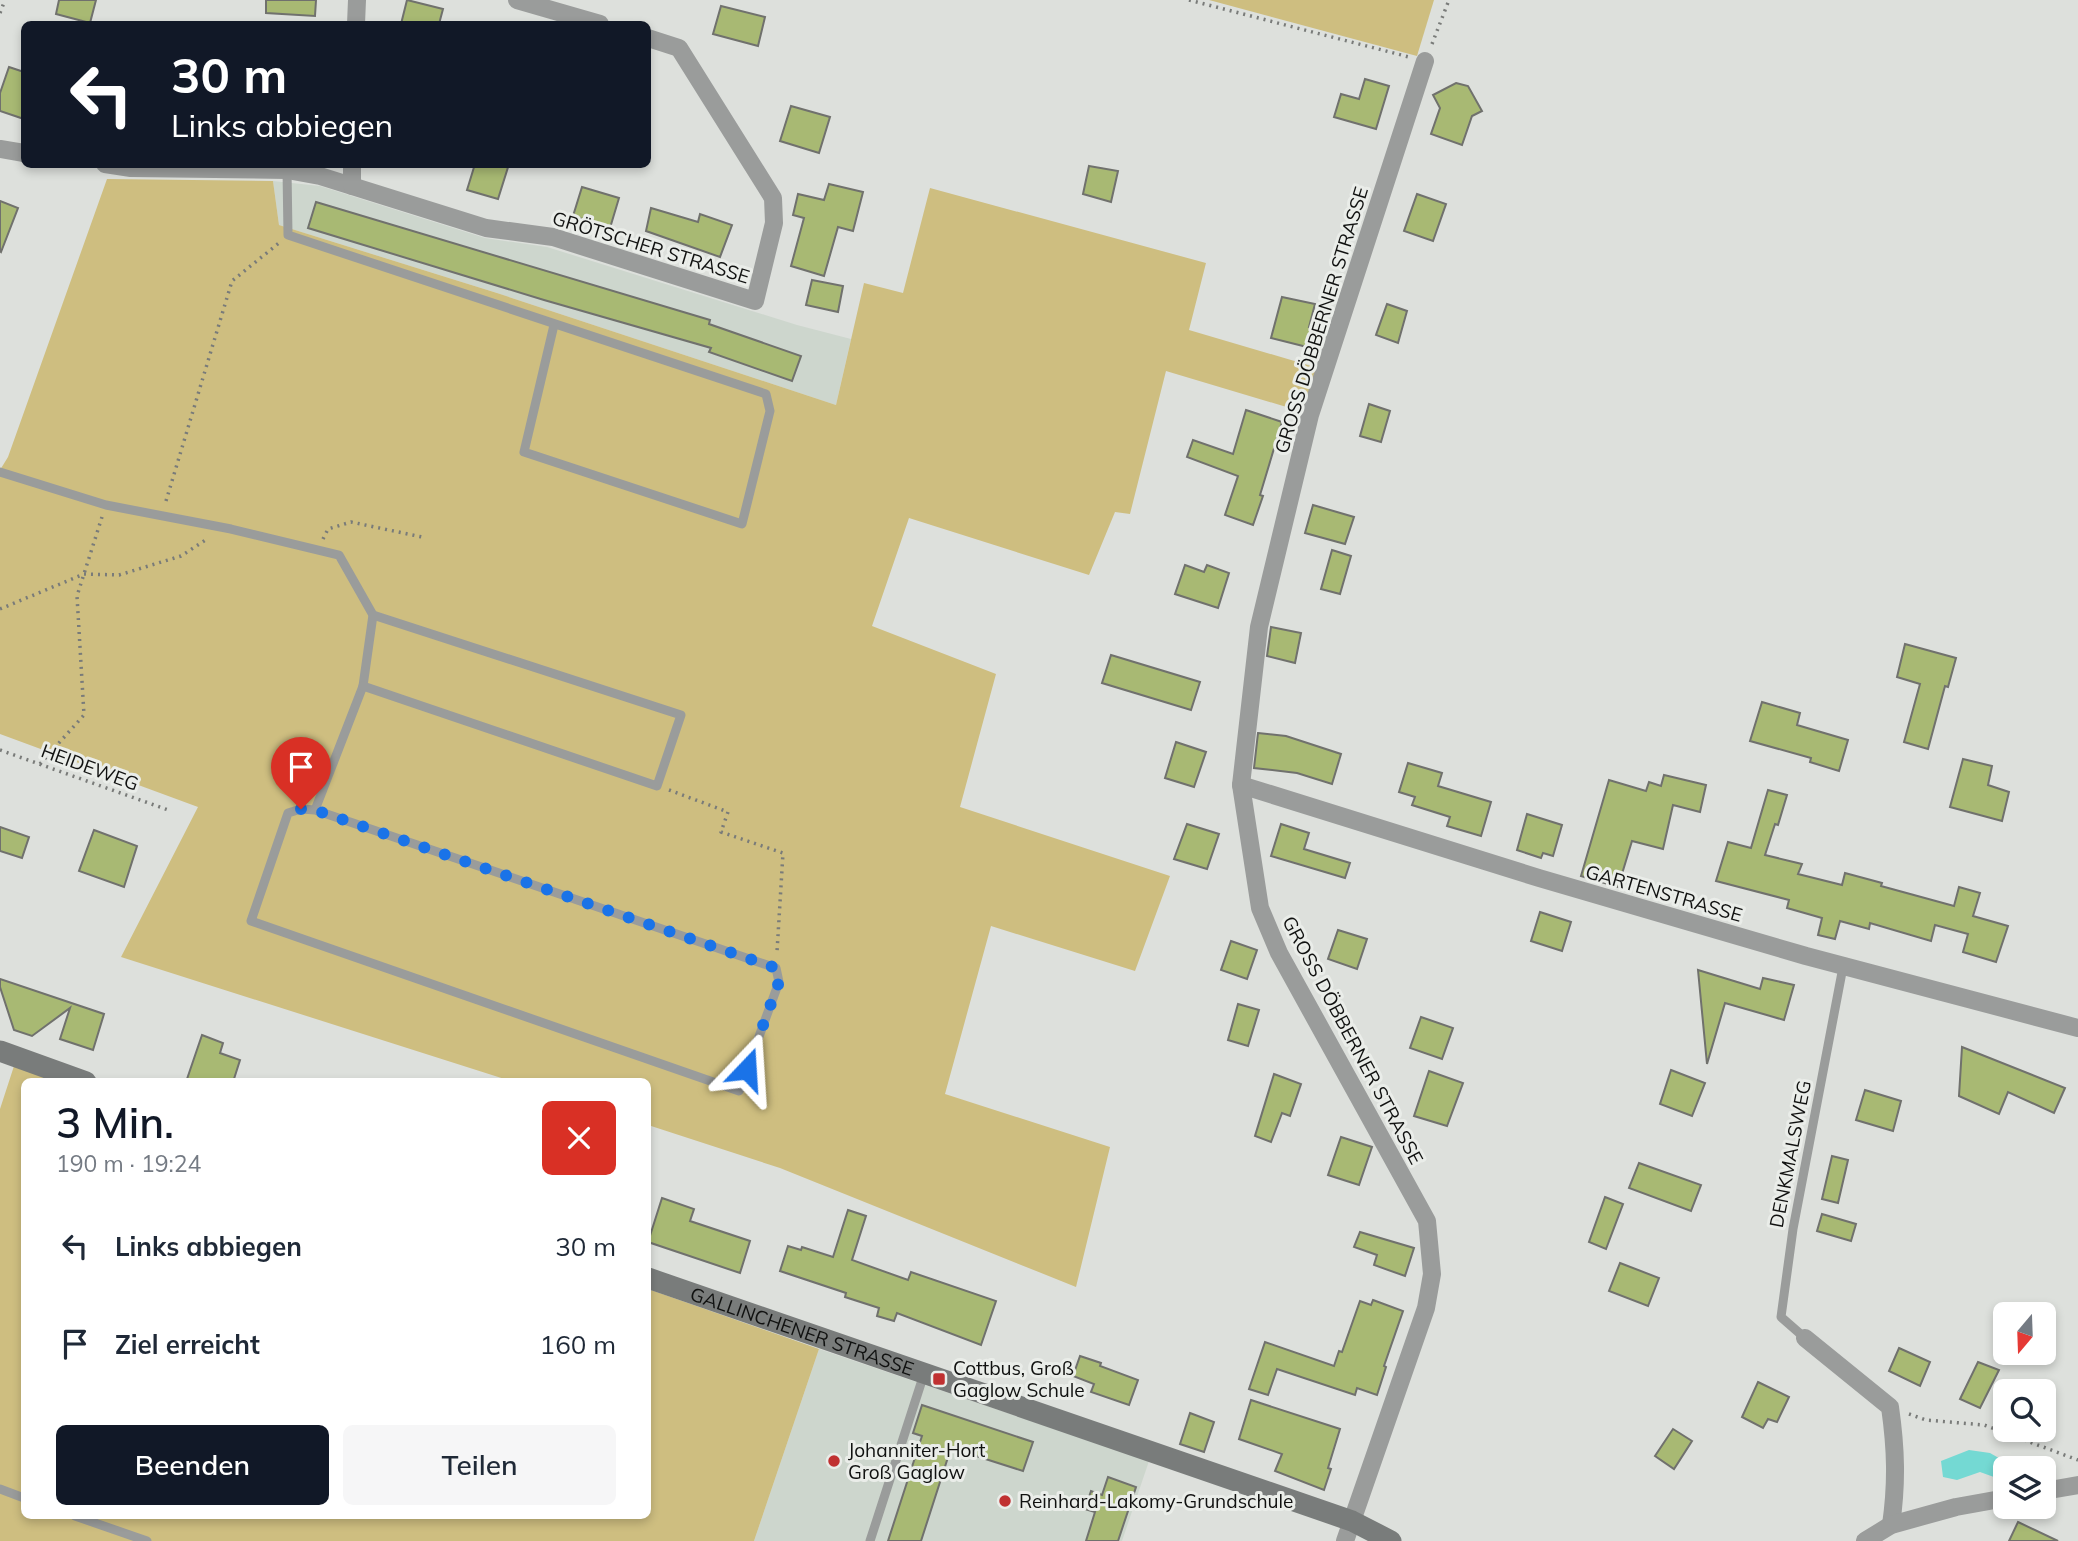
<!DOCTYPE html>
<html lang="de">
<head>
<meta charset="utf-8">
<style>
  :root { --surface:#fff; --page:#f6f6f7; --text:#1f2937; --muted:#747a83; --accent:#111827 }
  body { margin:0; font-family:Mulish,sans-serif; background:var(--page); color:var(--text); height:100vh; display:flex; flex-direction:column; font-size:26px; white-space:nowrap }
  * { box-sizing:border-box; margin:0 }
  p { font-size:23px; color:var(--muted) }
  .icon { flex:none; width:38px; height:38px; fill:none; stroke:currentColor; stroke-width:2; stroke-linecap:round; stroke-linejoin:round }
  .map { position:relative; flex:1; overflow:hidden }
  .sheet { position:absolute; left:21px; top:1078px; width:630px; height:441px; display:flex; flex-direction:column; background:var(--surface); border-radius:10px; box-shadow:0 4px 10px #0003 }
  .sheet>* { flex:none }
  .top-card { position:absolute; left:21px; top:21px; width:630px; height:147px; border-radius:10px; box-shadow:0 4px 10px #0003; background:#111827; color:#fff; overflow:hidden }
  .needle { width:46px; rotate:199deg }
  .fabs { position:absolute; left:1993px; top:1302px; display:grid; gap:14px }
  .fabs a { display:grid; place-items:center; width:63px; height:63px; border-radius:10px; background:var(--surface); box-shadow:0 4px 10px #0003; font-size:35px }
  .pin { position:absolute; display:grid; place-items:center; width:60px; height:60px; color:#fff; margin:-72px -30px; border-radius:50% 50% 50% 0; rotate:-45deg; box-shadow:0 0 7px #0007 }
  .pin .icon { rotate:45deg }
  .me { position:absolute; width:77px; margin:-38px; rotate:20deg; stroke-linejoin:round; filter:drop-shadow(0 0 5px #0008) }
  .turn { display:flex; align-items:center; gap:24px; height:147px; padding:0 35px; font-size:32px }
  .turn .icon { width:91px; height:91px; stroke-width:2.5 }
  .turn b { display:block; font-size:49px; line-height:60px }
  .round { display:grid; place-items:center; flex:none; width:74px; height:74px; border-radius:10px; background:var(--page) }
  .headline { display:flex; align-items:center; justify-content:space-between; height:119px; padding:0 35px }
  h1 { font-size:42px; font-weight:600; line-height:52px; color:var(--accent) }
  .action { display:flex; gap:14px; margin-top:auto; padding:14px 35px }
  .action a { flex:1; height:80px; border-radius:10px; background:var(--accent); color:#fff; font-size:28px; font-weight:600; line-height:80px; text-align:center }
  .action a+a { background:var(--page); color:var(--text) }
  ul { padding:0; list-style:none }
  li { display:flex; align-items:center; gap:21px; height:98px; padding:0 35px }
  li div { flex:1 }
  li b { display:block; font-size:26px }
  li em { font-style:normal }
  .map>svg:first-child { display:block }
  .built { fill:#cdd6cd }
  .green { fill:#cebe80 }
  .water { fill:#74d9d3 }
  .building { fill:#a8b973; stroke:#70716d; stroke-width:2 }
  .lines { fill:none; stroke-linecap:round; stroke-linejoin:round }
  .path { stroke:#797b79; stroke-width:3.5; stroke-dasharray:2 5; stroke-linecap:butt }
  .lane { stroke:#9a9c9b; stroke-width:9 }
  .street { stroke:#9a9c9b; stroke-width:18 }
  .secondary { stroke:#797c7b; stroke-width:21 }
  .route { stroke:#1a73e8; stroke-width:12; stroke-dasharray:0 21.6 }
  .poi-dot { fill:#c03131; stroke:#eaede9; stroke-width:2.5 }
  .labels { text-anchor:middle; dominant-baseline:central; stroke-width:6; stroke-linejoin:round; paint-order:stroke }
  .street-label { font-size:19px; fill:#101110; stroke:#eaede9 }
  .poi-label { font-size:19px; fill:#101110; stroke:#eaede9; text-anchor:start }
</style>
</head>
<body>
<div class="map">
<svg width="2078" height="1541" viewBox="0 0 2078 1541">
  <rect width="100%" height="100%" fill="#dde0dc"/>
  <g class="built">
    <path d="M273 181 320 186 485 238 547 247 797 325 851 339 836 405 497 293 279 225Z"/>
    <path d="M819 1349 1149 1461 1122 1541H754Z"/>
  </g>
  <g class="green">
    <path d="M1209 0H1434L1417 56Z"/>
    <path d="M107 179 273 181 279 225 497 293 836 405 864 283 903 293 930 188 1206 263 1189 330 1318 368 1303 412 1166 371 1130 514 1115 512 1089 575 909 518 872 626 996 674 960 807 1170 876 1135 971 991 926 945 1094 1110 1147 1076 1287 780 1168 648 1125V1082L511 1081 121 957 198 807 0 734V470L8 457Z"/>
    <path d="M14 1066 57 1081 24 1082V1516H648V1289L819 1349 754 1541H0V1109Z"/>
  </g>
  <path class="water" d="M1969 1450 1990 1453 2011 1465 2010 1468H2006L2005 1481 1980 1472 1957 1480 1943 1477 1941 1461Z"/>
  <g class="building">
    <path d="M59 0H96L90 23 56 14Z"/>
    <path d="M266 0H316L315 16 266 13Z"/>
    <path d="M407 0 443 9 439 24H401Z"/>
    <path d="M721 6 765 17 758 46 713 34Z"/>
    <path d="M9 67 24 72V119L0 111V93Z"/>
    <path d="M1365 79 1389 86 1376 129 1334 117 1341 94 1359 99Z"/>
    <path d="M1456 83 1468 86 1482 111 1472 116 1462 145 1431 134 1440 108 1433 95Z"/>
    <path d="M791 106 830 117 819 153 780 141Z"/>
    <path d="M475 164H509L498 199 467 190Z"/>
    <path d="M1089 166 1118 171 1111 202 1083 194Z"/>
    <path d="M829 184 863 192 853 231 838 227 824 276 791 266 804 218 793 215 798 194 824 200Z"/>
    <path d="M582 187 619 198 610 228 573 216Z"/>
    <path d="M1417 194 1446 204 1433 241 1404 231Z"/>
    <path d="M0 201 18 208 1 252 0 251Z"/>
    <path d="M316 202 710 320 709 324 801 356 792 381 709 352 711 348 544 300 308 228Z"/>
    <path d="M651 208 698 222 700 214 732 225 720 257 646 231Z"/>
    <path d="M812 280 843 286 838 312 806 305Z"/>
    <path d="M1282 297 1315 304 1309 327 1316 329 1311 348 1271 338Z"/>
    <path d="M1387 304 1407 311 1398 343 1376 335Z"/>
    <path d="M1369 404 1390 411 1381 442 1360 436Z"/>
    <path d="M1246 410 1282 422 1260 495 1263 496 1253 525 1225 515 1238 476 1187 457 1193 440 1233 454Z"/>
    <path d="M1313 505 1354 517 1345 544 1305 533Z"/>
    <path d="M1332 550 1351 556 1340 594 1321 589Z"/>
    <path d="M1185 565 1204 572 1207 565 1229 573 1218 608 1175 594Z"/>
    <path d="M1271 627 1301 633 1295 663 1267 656Z"/>
    <path d="M1905 644 1956 658 1948 687 1945 686 1928 749 1904 742 1920 684 1897 677Z"/>
    <path d="M1111 655 1200 682 1191 710 1102 683Z"/>
    <path d="M1762 702 1800 713 1797 725 1848 740 1839 771 1810 762 1811 758 1750 741Z"/>
    <path d="M1258 733 1286 736 1341 754 1332 784 1297 773 1254 768Z"/>
    <path d="M1176 742 1206 752 1194 787 1165 778Z"/>
    <path d="M1963 759 1992 766 1988 785 2009 792 2002 821 1950 807Z"/>
    <path d="M1408 763 1442 773 1438 786 1491 802 1481 836 1447 826 1450 817 1412 805 1415 797 1399 792Z"/>
    <path d="M1664 775 1706 785 1700 812 1673 805 1663 849 1632 841 1618 887 1581 876 1609 780 1646 791 1649 782 1661 786Z"/>
    <path d="M1768 790 1787 795 1778 825 1775 824 1765 855 1802 864 1798 874 1842 885 1845 873 1882 883 1881 886 1954 906 1959 887 1980 893 1973 916 2008 926 1996 962 1963 952 1968 934 1935 925 1931 941 1870 923 1869 929 1840 921 1835 939 1818 935 1822 918 1787 908 1789 900 1716 881 1728 842 1751 848Z"/>
    <path d="M1527 814 1562 825 1553 856 1543 853 1541 858 1517 850Z"/>
    <path d="M1187 824 1219 834 1207 869 1174 859Z"/>
    <path d="M1281 824 1309 833 1304 849 1350 863 1345 878 1271 856Z"/>
    <path d="M0 827 29 837 22 858 0 851Z"/>
    <path d="M94 830 137 846 124 887 79 871Z"/>
    <path d="M1540 912 1571 922 1562 951 1531 941Z"/>
    <path d="M1338 930 1367 939 1357 969 1328 959Z"/>
    <path d="M1231 941 1257 950 1247 979 1221 970Z"/>
    <path d="M1698 970 1760 989 1763 978 1794 985 1784 1020 1725 1003 1707 1064Z"/>
    <path d="M0 979 104 1014 93 1050 60 1039 70 1008 32 1036 14 1030 0 987Z"/>
    <path d="M1238 1004 1259 1010 1248 1046 1228 1040Z"/>
    <path d="M1421 1017 1453 1028 1442 1059 1410 1048Z"/>
    <path d="M202 1035 223 1043 220 1053 240 1060 233 1082H186Z"/>
    <path d="M1962 1047 2065 1088 2054 1113 2008 1092 1999 1114 1959 1096Z"/>
    <path d="M1671 1070 1705 1083 1692 1116 1660 1104Z"/>
    <path d="M1429 1071 1463 1083 1447 1126 1414 1116Z"/>
    <path d="M1274 1074 1301 1084 1290 1116 1282 1113 1271 1142 1255 1136Z"/>
    <path d="M1865 1090 1901 1101 1893 1131 1856 1120Z"/>
    <path d="M1341 1137 1372 1147 1359 1185 1328 1175Z"/>
    <path d="M1832 1156 1848 1160 1838 1203 1822 1199Z"/>
    <path d="M1639 1163 1701 1185 1691 1211 1629 1188Z"/>
    <path d="M1605 1197 1623 1204 1606 1249 1589 1242Z"/>
    <path d="M662 1198 694 1209 690 1221 750 1241 740 1273 648 1242Z"/>
    <path d="M848 1210 866 1216 852 1260 908 1280 911 1272 996 1301 981 1345 897 1313 894 1321 877 1316 879 1308 845 1297 846 1293 780 1271 788 1246 801 1250 802 1247 833 1257Z"/>
    <path d="M1822 1214 1856 1224 1851 1241 1817 1231Z"/>
    <path d="M1360 1232 1414 1248 1405 1276 1374 1265 1377 1255 1354 1247Z"/>
    <path d="M1620 1263 1659 1278 1648 1306 1609 1291Z"/>
    <path d="M1373 1300 1403 1311 1384 1366 1386 1367 1377 1395 1357 1388 1355 1395 1277 1369 1268 1395 1249 1389 1265 1342 1334 1366 1339 1351 1342 1352 1360 1301 1371 1305Z"/>
    <path d="M1899 1348 1930 1362 1920 1386 1889 1371Z"/>
    <path d="M1080 1356 1101 1363 1100 1366 1138 1380 1129 1405 1091 1392 1094 1384 1073 1376Z"/>
    <path d="M1978 1362 1999 1370 1980 1408 1960 1399Z"/>
    <path d="M1758 1382 1789 1397 1777 1422 1768 1419 1763 1428 1742 1417Z"/>
    <path d="M1251 1400 1340 1429 1328 1468 1331 1469 1324 1490 1275 1471 1282 1454 1239 1439Z"/>
    <path d="M922 1405 1033 1442 1023 1471 951 1448 921 1541H888L922 1436 913 1433Z"/>
    <path d="M1190 1413 1214 1422 1204 1452 1180 1444Z"/>
    <path d="M1673 1429 1692 1441 1674 1469 1655 1456Z"/>
    <path d="M1108 1477 1136 1487 1118 1541H1086L1095 1512 1085 1509 1091 1491 1102 1495Z"/>
    <path d="M2018 1522 2058 1541H2009Z"/>
  </g>
  <g class="lines">
    <g class="path">
      <path d="M1189 0 1409 57"/>
      <path d="M0 13 5 0"/>
      <path d="M1432 44 1449 0"/>
      <path d="M166 501 232 281 279 243"/>
      <path d="M323 539 328 529 351 522 422 537"/>
      <path d="M0 609 84 574 119 575 181 556 207 539"/>
      <path d="M0 750 171 811"/>
      <path d="M40 764 84 715 77 596 102 517"/>
      <path d="M669 790 728 812 721 832 783 853 777 952"/>
      <path d="M1909 1414 1926 1420 1984 1425 2078 1460"/>
    </g>
    <g class="lane">
      <path d="M287 170 288 235 766 394 770 411 742 524 524 452 554 325"/>
      <path d="M0 472 106 505 231 529 339 555 373 615 363 686 315 810 301 809 288 813 251 921 739 1091 779 982 776 968 315 810"/>
      <path d="M363 686 657 786 681 715 373 615"/>
      <path d="M1805 1338 1781 1317 1793 1229 1843 967"/>
      <path d="M0 1489 24 1498"/>
      <path d="M75 1516 147 1541"/>
      <path d="M870 1541 924 1374"/>
    </g>
    <g class="street">
      <path d="M517 0 600 24"/>
      <path d="M356 24 357 0"/>
      <path d="M0 149 24 153"/>
      <path d="M105 164 131 168 287 170 320 176 486 228 553 237 755 301 774 223 773 198 679 48 648 38"/>
      <path d="M352 164V186"/>
      <path d="M1241 785 1539 878 1806 956 2078 1028"/>
      <path d="M1805 1338 1890 1407C1896 1449 1897 1483 1891 1525"/>
      <path d="M2044 1491 2078 1485"/>
      <path d="M1345 1541 1426 1308 1432 1274 1427 1221 1279 953 1260 908 1241 785 1259 627 1310 415 1425 61"/>
      <path d="M1865 1541 1891 1525 1956 1507 2006 1498"/>
    </g>
    <g class="secondary">
      <path d="M0 1051 86 1082"/>
      <path id="s1" d="M648 1278 1352 1521 1391 1541"/>
    </g>
  </g>
  <g class="lines">
    <path class="route" d="M301 809 315 810 776 968 779 982 747 1069"/>
  </g>
  <g class="poi-dot">
    <rect x="932" y="1372" width="14" height="14" rx="3.5"/>
    <circle cx="834" cy="1461" r="7"/>
    <circle cx="1005" cy="1501" r="7"/>
  </g>
  <g class="labels">
    <g class="street-label">
      <text transform="translate(651 247) rotate(17)">GRÖTSCHER STRASSE</text>
      <text transform="translate(1321 320) rotate(-73)">GROSS DÖBBERNER STRASSE</text>
      <text transform="translate(90 767) rotate(20)">HEIDEWEG</text>
      <text transform="translate(1664 893) rotate(16)">GARTENSTRASSE</text>
      <text transform="translate(1353 1040) rotate(62)">GROSS DÖBBERNER STRASSE</text>
      <text transform="translate(1790 1154) rotate(-79)">DENKMALSWEG</text>
      <text stroke="none"><textPath href="#s1" startOffset="163">GALLINCHENER STRASSE</textPath></text>
    </g>
    <g class="poi-label">
      <text x="953" y="1368">Cottbus, Groß<tspan x="953" dy="22">Gaglow Schule</tspan></text>
      <text x="848" y="1450">Johanniter-Hort<tspan x="848" dy="22">Groß Gaglow</tspan></text>
      <text x="1019" y="1501">Reinhard-Lakomy-Grundschule</text>
    </g>
  </g>
</svg>
<div class="fabs">
<a><svg class="needle" viewBox="-14 -14 28 28"><path d="M0-13l5 13h-10z" fill="#e53935"/><path d="M0 13l5-13h-10z" fill="#747a83"/></svg></a>
<a><svg class="icon" aria-label="search" viewBox="0 0 24 24"><circle cx="10" cy="10" r="6"/><path d="M15 15l6 6"/></svg></a>
<a><svg class="icon" aria-label="layers" viewBox="0 0 24 24"><path d="M12 4l9 5-9 5-9-5zM3 14l9 5 9-5"/></svg></a>
</div>
<div class="pin" style="left:301px;top:809px;background:#d93025"><svg class="icon" aria-label="arrive" viewBox="0 0 24 24"><path d="M6 21V4h12l-3 4 3 4H6"/></svg></div>
<svg class="me" style="left:747px;top:1069px" viewBox="-20 -20 40 40"><path d="M0-17L14 15 0 8-14 15z" fill="#1a73e8" stroke="#fff" stroke-width="4"/></svg>
<div class="top-card">
<div class="turn"><svg class="icon" aria-label="left" viewBox="0 0 24 24"><path d="M17 20v-9H6M10 6l-5 5 5 5"/></svg><div><b>30 m</b>Links abbiegen</div></div>
</div>
<section class="sheet">
<div class="headline"><div><h1>3 Min.</h1><p>190 m · 19:24</p></div><a class="round" style="background:#d93025;color:#fff"><svg class="icon" aria-label="close" viewBox="0 0 24 24"><path d="M6 6l12 12M18 6L6 18"/></svg></a></div>
<ul>
<li><svg class="icon" aria-label="left" viewBox="0 0 24 24"><path d="M17 20v-9H6M10 6l-5 5 5 5"/></svg><div><b>Links abbiegen</b></div><em>30 m</em></li>
<li><svg class="icon" aria-label="arrive" viewBox="0 0 24 24"><path d="M6 21V4h12l-3 4 3 4H6"/></svg><div><b>Ziel erreicht</b></div><em>160 m</em></li>
</ul>
<div class="action"><a>Beenden</a><a>Teilen</a></div>
</section>
</div>
</body>
</html>
